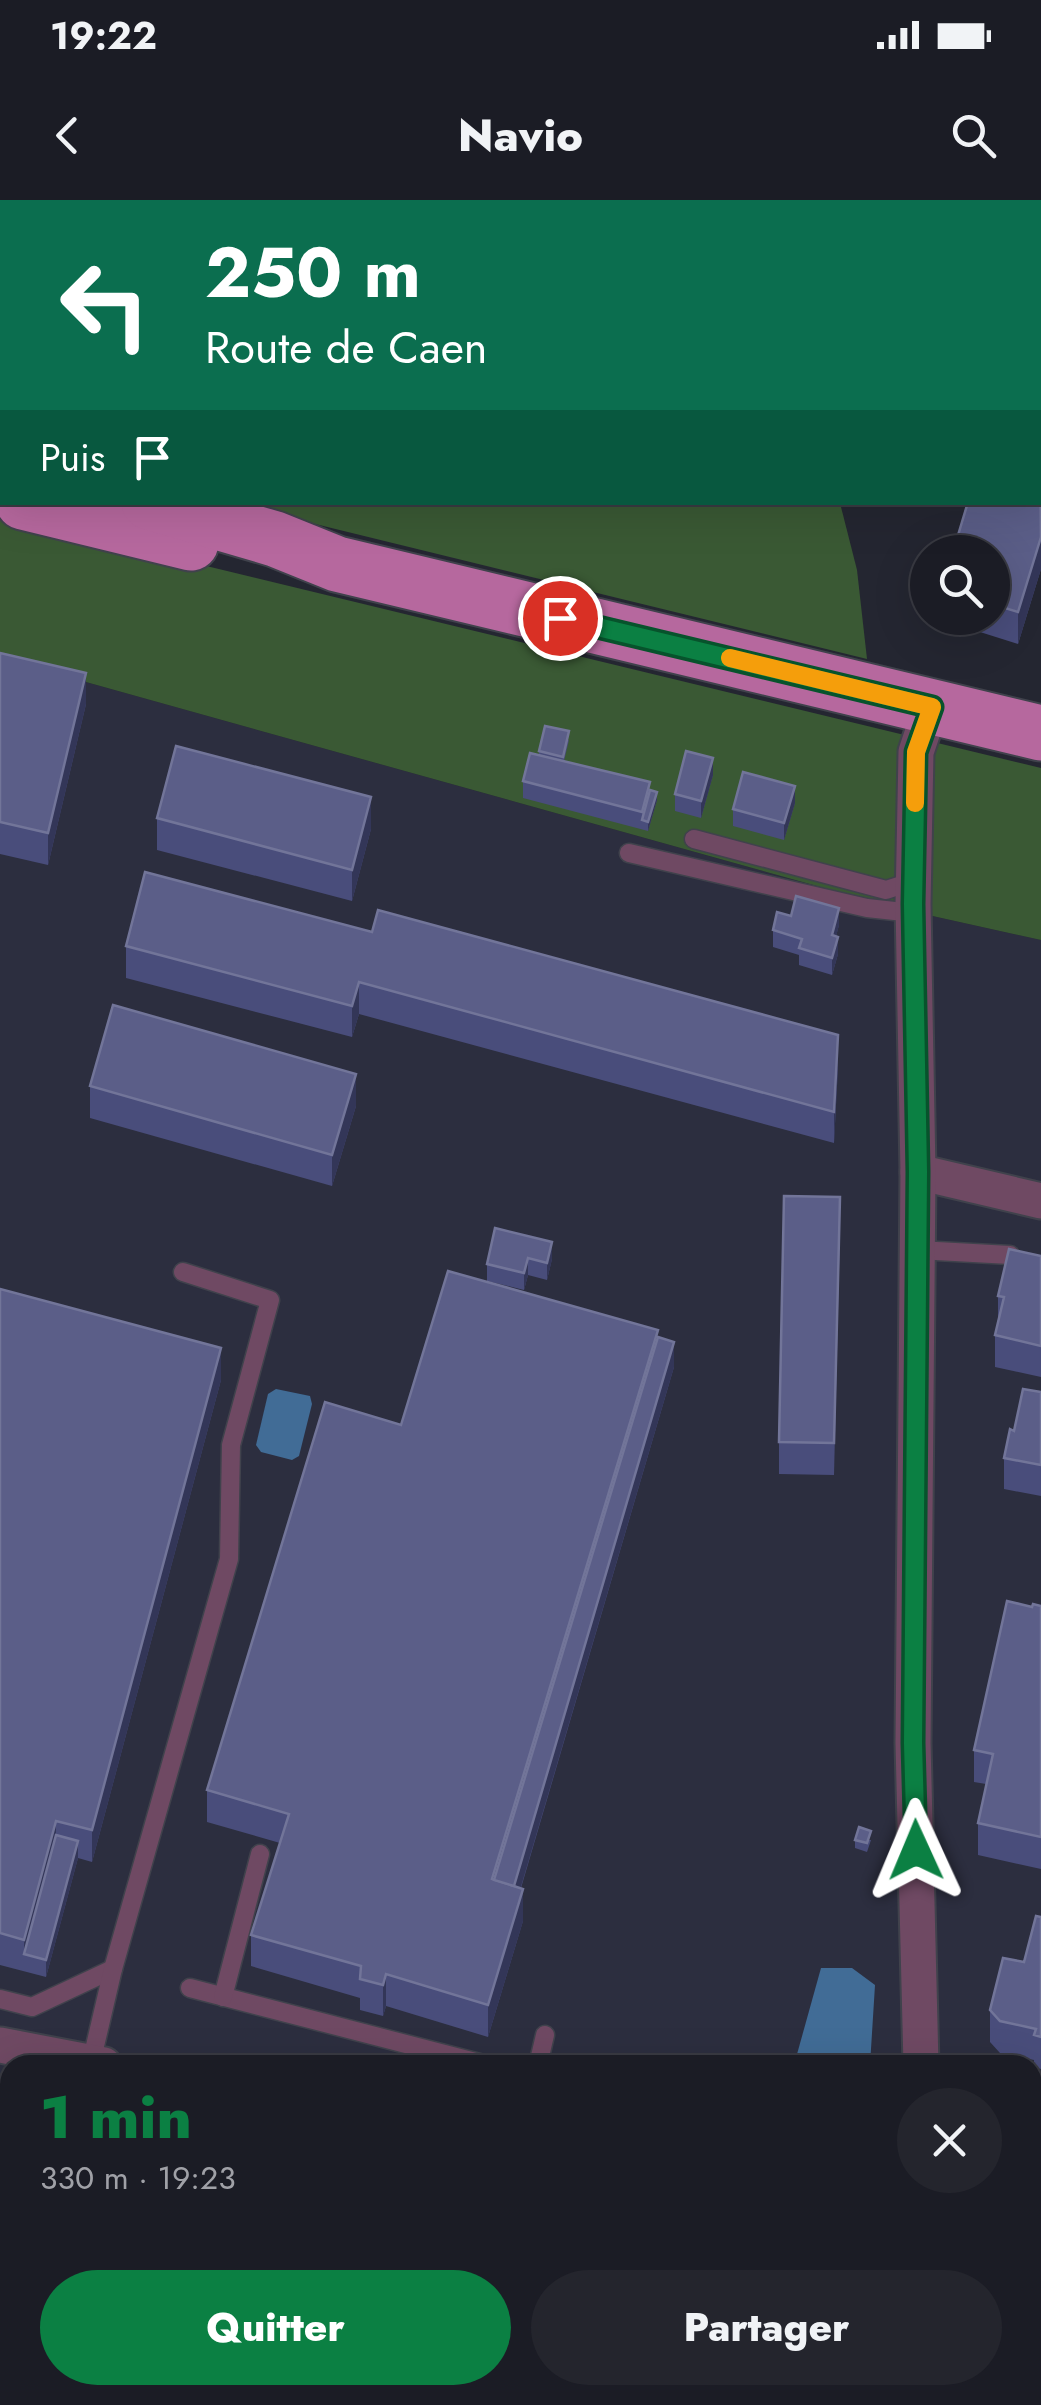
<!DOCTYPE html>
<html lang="fr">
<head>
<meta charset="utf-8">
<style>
  :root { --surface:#1b1c25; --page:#24252d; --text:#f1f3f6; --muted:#a0a1a7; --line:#393a42; --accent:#0b8043 }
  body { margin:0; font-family:Jost,sans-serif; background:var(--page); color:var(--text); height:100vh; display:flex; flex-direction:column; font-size:38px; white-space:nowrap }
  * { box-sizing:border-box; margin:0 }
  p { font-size:32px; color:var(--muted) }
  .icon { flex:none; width:55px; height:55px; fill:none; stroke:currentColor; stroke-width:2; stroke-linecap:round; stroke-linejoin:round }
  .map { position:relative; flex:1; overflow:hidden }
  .side { position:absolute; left:0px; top:1855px; width:1042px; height:350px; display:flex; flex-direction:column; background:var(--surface); border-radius:30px 30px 0 0; box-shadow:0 10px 40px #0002,0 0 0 2px var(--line) }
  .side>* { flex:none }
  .guide { position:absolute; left:0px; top:0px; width:1042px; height:305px; box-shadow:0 10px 40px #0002,0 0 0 2px var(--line); background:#0b6e4f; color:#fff; overflow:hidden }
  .tools { position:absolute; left:910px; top:335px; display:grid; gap:20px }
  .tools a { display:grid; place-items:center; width:100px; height:100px; border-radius:50%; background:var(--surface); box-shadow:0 10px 40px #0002,0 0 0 2px var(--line); font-size:50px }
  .pin { position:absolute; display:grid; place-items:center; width:85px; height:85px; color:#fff; margin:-42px; border:5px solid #fff; border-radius:50%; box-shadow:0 2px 10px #0007 }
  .me { position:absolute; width:110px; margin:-55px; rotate:359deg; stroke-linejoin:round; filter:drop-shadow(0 0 8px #0008) }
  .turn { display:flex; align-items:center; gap:35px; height:210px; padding:0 40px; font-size:45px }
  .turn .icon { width:130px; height:130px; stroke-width:2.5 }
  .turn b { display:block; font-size:70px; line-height:85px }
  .then { display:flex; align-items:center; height:95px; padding:0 40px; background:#0003; gap:20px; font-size:38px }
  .round { display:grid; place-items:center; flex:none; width:105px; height:105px; border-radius:52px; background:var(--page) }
  .overview { display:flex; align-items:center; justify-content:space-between; height:170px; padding:0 40px }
  h1 { font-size:60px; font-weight:800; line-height:75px; color:var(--accent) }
  .button { display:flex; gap:20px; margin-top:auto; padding:20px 40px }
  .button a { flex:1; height:115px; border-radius:60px; background:var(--accent); color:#fff; font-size:40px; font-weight:800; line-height:115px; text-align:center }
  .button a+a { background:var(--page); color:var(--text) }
  .status { display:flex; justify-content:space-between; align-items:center; height:70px; padding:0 50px; background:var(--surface); direction:ltr }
  .status svg { height:28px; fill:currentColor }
  header { display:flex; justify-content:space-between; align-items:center; height:130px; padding:0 40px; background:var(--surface); font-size:45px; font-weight:800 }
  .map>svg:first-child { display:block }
  .built { fill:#2c2e3f }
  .green { fill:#3a5934 }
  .water { fill:#416c96 }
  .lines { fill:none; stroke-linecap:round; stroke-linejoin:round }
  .service-casing { stroke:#40424c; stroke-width:21 }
  .minor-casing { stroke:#40424c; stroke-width:39 }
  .primary-casing { stroke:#40424c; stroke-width:59 }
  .service { stroke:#6f4963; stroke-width:18 }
  .minor { stroke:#6f4963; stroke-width:35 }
  .primary { stroke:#b6689e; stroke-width:55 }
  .wall { fill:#494d7b }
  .shaded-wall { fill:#333658 }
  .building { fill:#5b5e88; stroke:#727599; stroke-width:2.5 }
  .route-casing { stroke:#07532c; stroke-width:25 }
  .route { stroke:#0b8043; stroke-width:18 }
  .slow { stroke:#f59e0b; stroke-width:18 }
</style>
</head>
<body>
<div class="status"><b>19:22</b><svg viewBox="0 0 49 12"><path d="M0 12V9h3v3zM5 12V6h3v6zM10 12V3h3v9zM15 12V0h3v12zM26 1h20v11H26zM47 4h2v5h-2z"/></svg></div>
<header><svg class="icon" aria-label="back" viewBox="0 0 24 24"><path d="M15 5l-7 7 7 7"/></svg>Navio<svg class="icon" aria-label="search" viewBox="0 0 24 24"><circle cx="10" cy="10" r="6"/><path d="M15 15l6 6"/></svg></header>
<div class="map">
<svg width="1041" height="2205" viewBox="0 0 1041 2205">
  <rect width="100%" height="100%" fill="#242631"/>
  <g class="built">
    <path d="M0 0H169L168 2H2V302L61 331 0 316Z"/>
    <path d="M0 458 892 707 1041 740V2205H932L930 2195H1032V1865H10V2195H403L401 2205H0Z"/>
  </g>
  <g class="green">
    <path d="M169 0H428L432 2H168Z"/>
    <path d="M229 303H840L857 370 867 459Z"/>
    <path d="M0 316 1041 568V740L892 707 0 458Z"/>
    <path d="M403 2195H930L932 2205H401Z"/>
  </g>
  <g class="water">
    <path d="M276 1189 310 1196 312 1204 299 1256 292 1260 261 1252 256 1245 268 1194Z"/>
    <path d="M821 1768H852L875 1785 870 1865H794Z"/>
  </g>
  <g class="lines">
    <g class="service-casing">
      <g id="service">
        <path d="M694 639 886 690 914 681"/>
        <path d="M629 653 867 708 913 713"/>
        <path d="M918 1050 1010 1055"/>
        <path d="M190 1788 487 1865"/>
        <path d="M223 1797 260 1654"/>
        <path d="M0 1799 32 1807 113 1769"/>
        <path d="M91 1863 113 1769 229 1359 231 1245 270 1100 183 1072"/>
        <path d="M538 1865 545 1835"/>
        <path d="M288 2205 291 2195"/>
      </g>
    </g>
    <g class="minor-casing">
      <g id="minor">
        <path d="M918 972 1041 1001"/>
        <path d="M0 1845 104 1865"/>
        <path d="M921 1865 913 1543 918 972 913 704 916 552 931 507"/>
        <path d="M1032 2026 1041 2019"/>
        <path d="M953 2195 955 2205"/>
      </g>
    </g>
    <g class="primary-casing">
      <g id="primary">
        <path d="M23 302 191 343"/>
        <path d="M149 302 275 339 337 364 1041 533"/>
      </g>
    </g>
    <use href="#service" class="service"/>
    <use href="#minor" class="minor"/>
    <use href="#primary" class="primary"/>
  </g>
  <g class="wall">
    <path d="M819 0H935L934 2H819Z"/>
    <path d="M1041 56V369L1018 444 942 420V418H992V352L1040 302Z"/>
    <path d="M0 453 86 504 48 665 0 654Z"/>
    <path d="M569 540 564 561 650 590 657 600 648 631 523 598V581L539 555V551Z"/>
    <path d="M713 575 701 618 675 611V594Z"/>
    <path d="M795 603 784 640 733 626V609Z"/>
    <path d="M157 618 371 629 352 701 157 650Z"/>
    <path d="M145 672 838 867 834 943 359 814 352 837 126 778V746Z"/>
    <path d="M791 716 839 725 836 736 838 754 832 775 799 765V755L773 747V730Z"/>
    <path d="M90 886 356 906 332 986 90 918Z"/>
    <path d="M495 1028 552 1059 547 1080 528 1075 524 1090 487 1081V1064Z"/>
    <path d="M840 1029 834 1275 779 1274V1242Z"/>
    <path d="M1041 1056V1177L995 1167V1135L998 1120V1096Z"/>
    <path d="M0 1089 221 1180 92 1662 78 1658 46 1777 0 1765Z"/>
    <path d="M658 1137 674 1167 521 1688 523 1721 488 1837 386 1806 383 1816 360 1810V1798L251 1766V1735L280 1643 207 1622V1590L401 1225Z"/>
    <path d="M1041 1192V1296L1004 1289V1258L1014 1231Z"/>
    <path d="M1041 1406V1669L978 1655V1623L986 1584 974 1582V1550L1032 1407Z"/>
    <path d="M855 1640H871L867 1652 855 1648Z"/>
    <path d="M1041 1717V1869L1034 1867V1860L1000 1853 990 1842V1810L1024 1762Z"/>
  </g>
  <g class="shaded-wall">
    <path d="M1041 337V369L1018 444V412Z"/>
    <path d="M86 473V504L48 665V633Z"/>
    <path d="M713 558V575L701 618V601Z"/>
    <path d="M795 586V603L784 640V623Z"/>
    <path d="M657 592V600L648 631V622Z"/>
    <path d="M371 597V629L352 701V670Z"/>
    <path d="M839 708V725L832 752V735Z"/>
    <path d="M838 737V754L832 775V758Z"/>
    <path d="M359 782V814L352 837V806Z"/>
    <path d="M838 835V867L834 943V912Z"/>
    <path d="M356 874V906L332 986V955Z"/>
    <path d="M552 1042V1059L547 1080V1063Z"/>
    <path d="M528 1058V1075L524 1090V1073Z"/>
    <path d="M658 1130V1161L499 1688 492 1679Z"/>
    <path d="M674 1142V1167L512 1717V1693Z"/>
    <path d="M221 1148V1180L92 1662V1630Z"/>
    <path d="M56 1621V1652L24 1754V1740Z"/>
    <path d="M78 1641V1658L46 1777V1760Z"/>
    <path d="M523 1689V1721L488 1837V1805Z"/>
    <path d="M386 1774V1806L383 1816V1785Z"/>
    <path d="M245 2195H253L250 2205H242Z"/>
    <path d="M377 2195H383L380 2205H374Z"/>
  </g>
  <g class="building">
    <path d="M843 0H928L927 2H852Z"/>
    <path d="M1041 56V226H1040Z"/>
    <path d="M1040 238 1041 337 1018 412 992 404V352H953L968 302H1040Z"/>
    <path d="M0 453 86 473 48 633 0 622Z"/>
    <path d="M545 526 569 531 563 557 539 551Z"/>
    <path d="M176 546 371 597 352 670 157 618Z"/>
    <path d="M686 551 713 558 701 601 675 594Z"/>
    <path d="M530 553 650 582 642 612 523 581Z"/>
    <path d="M743 572 795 586 784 623 733 609Z"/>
    <path d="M650 590 657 592 648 622 642 620Z"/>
    <path d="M145 672 372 732 378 710 838 835 834 912 359 782 352 806 126 746Z"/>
    <path d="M796 696 839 708 832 735 838 737 832 758 799 748 802 739 773 730 777 712 791 716Z"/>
    <path d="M113 805 356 874 332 955 90 886Z"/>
    <path d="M784 996 840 997 834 1243 779 1242Z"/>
    <path d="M495 1028 552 1042 547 1063 528 1058 524 1073 487 1064Z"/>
    <path d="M1009 1049 1041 1056V1146L995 1135 1004 1097 998 1096Z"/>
    <path d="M448 1071 658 1130 492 1679 523 1689 488 1805 386 1774 383 1785 360 1779 361 1766 251 1735 289 1614 207 1590 325 1202 401 1225Z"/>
    <path d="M0 1089 221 1148 92 1630 56 1621 24 1740 0 1733Z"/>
    <path d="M658 1137 674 1142 514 1686 494 1680Z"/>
    <path d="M1023 1189 1041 1192V1265L1004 1258 1010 1229 1014 1231Z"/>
    <path d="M1007 1401 1032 1407 1033 1404 1041 1406V1637L978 1623 993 1554 974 1550Z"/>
    <path d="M859 1627 871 1631 867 1643 855 1640Z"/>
    <path d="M56 1635 78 1641 46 1760 24 1754Z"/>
    <path d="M1036 1716 1041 1717V1837L1034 1835 1036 1829 1000 1821 990 1810 1003 1758 1024 1762Z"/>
    <path d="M157 2195H201L198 2205H155Z"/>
    <path d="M201 2195H245L242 2205H198Z"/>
    <path d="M349 2195H377L374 2205H346Z"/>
  </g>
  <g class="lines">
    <g class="route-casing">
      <path id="route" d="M560 418 932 507 916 552 913 704 918 972 913 1543 916 1650"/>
    </g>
    <use href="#route" class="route"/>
    <path class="slow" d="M730 458 932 507 916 552 915 603"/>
  </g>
</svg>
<div class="tools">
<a><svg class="icon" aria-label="search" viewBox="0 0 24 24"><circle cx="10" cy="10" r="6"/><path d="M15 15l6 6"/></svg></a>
</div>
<div class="pin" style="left:560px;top:418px;background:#d93025"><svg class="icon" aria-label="arrive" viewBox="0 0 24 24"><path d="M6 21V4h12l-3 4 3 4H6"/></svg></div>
<svg class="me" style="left:916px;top:1650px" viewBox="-20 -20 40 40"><path d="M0-17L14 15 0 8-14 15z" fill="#0b8043" stroke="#fff" stroke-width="4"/></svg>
<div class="guide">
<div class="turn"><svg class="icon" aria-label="left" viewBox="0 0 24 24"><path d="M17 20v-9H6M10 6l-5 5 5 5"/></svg><div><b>250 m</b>Route de Caen</div></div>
<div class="then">Puis<svg class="icon" aria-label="arrive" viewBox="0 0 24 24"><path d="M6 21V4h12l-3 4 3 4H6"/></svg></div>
</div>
<section class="side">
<div class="overview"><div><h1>1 min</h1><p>330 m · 19:23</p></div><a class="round"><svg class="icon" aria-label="close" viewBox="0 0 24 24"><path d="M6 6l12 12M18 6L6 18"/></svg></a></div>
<div class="button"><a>Quitter</a><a>Partager</a></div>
</section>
</div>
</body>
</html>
